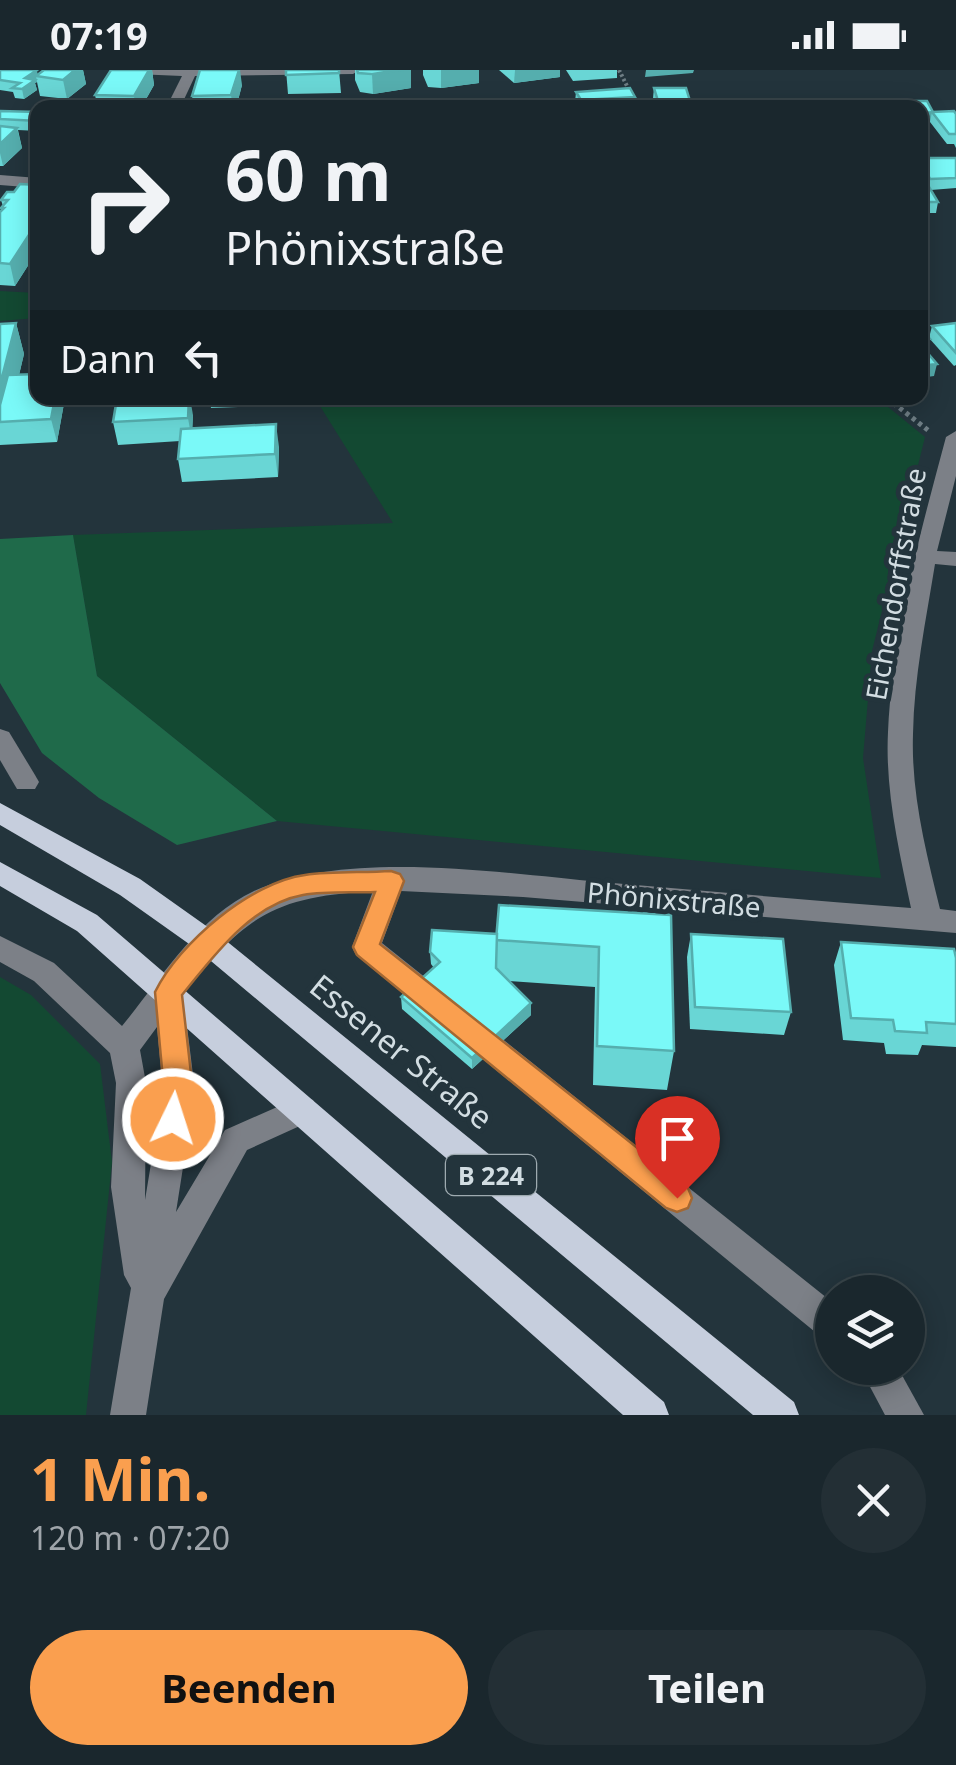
<!DOCTYPE html>
<html lang="de">
<head>
<meta charset="utf-8">
<style>
  :root { --surface:#1a272d; --page:#232f35; --text:#f1f3f6; --muted:#9fa5aa; --line:#384449; --accent:#fa9f4f }
  body { margin:0; font-family:"Noto Sans",sans-serif; background:var(--page); color:var(--text); height:100vh; display:flex; flex-direction:column; font-size:38px; white-space:nowrap }
  * { box-sizing:border-box; margin:0 }
  p { font-size:32px; color:var(--muted) }
  .icon { flex:none; width:55px; height:55px; fill:none; stroke:currentColor; stroke-width:2; stroke-linecap:round; stroke-linejoin:round }
  .map { position:relative; height:1345px; overflow:hidden }
  .sheet { display:flex; flex-direction:column; background:var(--surface); flex:1 }
  .sheet>* { flex:none }
  .top-card { position:absolute; left:30px; top:30px; width:898px; height:305px; border-radius:20px; box-shadow:0 5px 25px #0003,0 0 0 2px var(--line); background:#1a272d; color:var(--text); overflow:hidden }
  .tools { position:absolute; left:815px; top:1205px; display:grid; gap:20px }
  .tools a { display:grid; place-items:center; width:110px; height:110px; border-radius:50%; background:var(--surface); box-shadow:0 5px 25px #0003,0 0 0 2px var(--line); font-size:50px }
  .pin { position:absolute; display:grid; place-items:center; width:85px; height:85px; color:#fff; margin:-102px -42px; border-radius:50% 50% 50% 0; rotate:-45deg; box-shadow:0 0 10px #0007 }
  .pin .icon { rotate:45deg }
  .me { position:absolute; width:110px; margin:-55px; rotate:4deg; stroke-linejoin:round; filter:drop-shadow(0 0 8px #0008) }
  .turn { display:flex; align-items:center; gap:35px; height:210px; padding:0 30px; font-size:45px }
  .turn .icon { width:130px; height:130px; stroke-width:2.5 }
  .turn b { display:block; font-size:70px; line-height:85px }
  .then { display:flex; align-items:center; height:95px; padding:0 30px; background:#0003; gap:20px; font-size:38px }
  .round { display:grid; place-items:center; flex:none; width:105px; height:105px; border-radius:52px; background:var(--page) }
  .overview { display:flex; align-items:center; justify-content:space-between; height:170px; padding:0 30px }
  h1 { font-size:60px; font-weight:700; line-height:75px; color:var(--accent) }
  .primary-button { display:flex; gap:20px; margin-top:auto; padding:20px 30px }
  .primary-button a { flex:1; height:115px; border-radius:60px; background:var(--accent); color:#111; font-size:40px; font-weight:700; line-height:115px; text-align:center }
  .primary-button a+a { background:var(--page); color:var(--text) }
  .status { display:flex; justify-content:space-between; align-items:center; height:70px; padding:0 50px; background:var(--surface); direction:ltr }
  .status svg { height:28px; fill:currentColor }
  .map>svg:first-child { display:block }
  .green { fill:#134932 }
  .forest { fill:#1f6a4a }
  .lines { fill:none; stroke-linecap:round; stroke-linejoin:round }
  .path-far1 { stroke:#6e7d84; stroke-width:4; stroke-dasharray:2.5 2.5; stroke-linecap:butt }
  .path { stroke:#6e7d84; stroke-width:5; stroke-dasharray:4 4; stroke-linecap:butt }
  .minor { fill:#7c8087; fill-rule:evenodd }
  .major { fill:#c6cedd; fill-rule:evenodd }
  .wall { fill:#69d6d5 }
  .shaded-wall { fill:#55aeae }
  .building { fill:#7af9f8; stroke:#55aeae; stroke-width:2.5 }
  .route { fill:#fa9f4f; stroke:#a26733; stroke-width:2.5 }
  .labels { text-anchor:middle; dominant-baseline:central; stroke-width:10; stroke-linejoin:round; paint-order:stroke }
  .shield { fill:#23343c; stroke:#9eaab0; stroke-width:2.5 }
  .shield-label { font-size:25px; font-weight:bold; fill:#d2dde2 }
  .street-label { font-size:28px; fill:#d2dde2; stroke:#23343c }
  .near-street-label { font-size:32px; fill:#d2dde2; stroke:#23343c }
</style>
</head>
<body>
<div class="status"><b>07:19</b><svg viewBox="0 0 49 12"><path d="M0 12V9h3v3zM5 12V6h3v6zM10 12V3h3v9zM15 12V0h3v12zM26 1h20v11H26zM47 4h2v5h-2z"/></svg></div>
<div class="map">
<svg width="956" height="1345" viewBox="0 0 956 1345">
  <rect width="100%" height="100%" fill="#23343c"/>
  <g class="green">
    <path d="M0 221 37 223V248L0 251Z"/>
    <path d="M315 328H877L925 367 872 581 863 688 881 808 277 751 97 606 73 465 393 453Z"/>
    <path d="M0 907 31 925 100 994 112 1092 86 1345H0Z"/>
  </g>
  <path class="forest" d="M73 465 97 606 277 751 177 775 99 728 42 683 0 613V469Z"/>
  <g class="lines">
    <path class="path-far1" d="M619 0 638 38"/>
    <path class="path" d="M887 328 929 361"/>
    <g class="minor">
      <path d="M128 0H360L353 4 195 6 180 38H166L182 6 135 4Z"/>
      <path d="M0 105 38 108V118L0 115Z"/>
      <path d="M956 361V406L937 481 956 482V496L935 494C926 550 914 607 913 664 911 724 926 782 940 839L956 841V863L523 827 401 821 382 873 832 1232V1271L820 1266 356 885 352 877 373 821C272 827 246 846 183 924L195 1021 176 1142 225 1060 302 1026 313 1030 318 1040 313 1050 247 1080 164 1229 146 1345H110L131 1218 124 1205 111 1117 116 1013 110 983 34 911 0 892V866L54 893 122 956C160 910 198 847 254 821 347 779 501 803 601 812 704 821 808 830 911 838 899 780 885 721 888 662 893 561 920 464 946 367ZM157 957 163 1021 145 1130 146 1013 140 980Z"/>
      <path d="M0 659 9 662 35 705 39 712 35 719H17L0 690Z"/>
      <path d="M860 1298H898L924 1345H885Z"/>
    </g>
    <g class="major">
      <path d="M0 733 140 809 219 865 794 1332 799 1345H753L199 881 120 825 0 755Z"/>
      <path d="M0 792 97 845 664 1332 669 1345H623L77 861 0 816Z"/>
    </g>
  </g>
  <g class="wall">
    <path d="M0 0 38 5 44 0H83L86 14 67 29 40 26 37 12 35 13 37 20 24 29 15 28 13 22 0 20Z"/>
    <path d="M111 0H152L154 15 141 38H98L95 25Z"/>
    <path d="M286 0H339L341 23 288 24Z"/>
    <path d="M355 0H411V18L373 24 360 22 355 10Z"/>
    <path d="M423 0H479V13L441 18 428 17 423 5Z"/>
    <path d="M499 0H560V7L514 13Z"/>
    <path d="M566 0H617V8L573 11Z"/>
    <path d="M242 15 236 38H194L192 26Z"/>
    <path d="M654 18 690 31 689 38H656L653 28Z"/>
    <path d="M576 22 635 27 634 37 579 38 575 32Z"/>
    <path d="M915 31 933 42 956 44V78L954 74H947L930 52 914 37Z"/>
    <path d="M0 41 38 42V61L18 60 22 78 3 96H0Z"/>
    <path d="M38 67V96H36L31 75Z"/>
    <path d="M920 88H956V118L931 120 938 132 936 143H921L920 141V109L922 110 920 106Z"/>
    <path d="M38 115V180L15 216 0 215V142L3 136 1 130Z"/>
    <path d="M16 253 24 284 19 305 38 328H65L57 372 0 375V254Z"/>
    <path d="M956 253V295L954 296 929 268 932 256Z"/>
    <path d="M209 328H239L238 337 211 338Z"/>
    <path d="M193 345 192 359 279 377 278 407 182 412 178 389 180 371 118 375 113 352Z"/>
    <path d="M671 845 674 981 667 1020 593 1015 595 917 509 911 531 945 472 999 402 939 401 927 434 898 431 894 430 882 497 864Z"/>
    <path d="M691 864 791 942 784 965 690 959 687 887Z"/>
    <path d="M841 872 956 888V977L922 975 918 985 886 984 884 973 843 970 834 895Z"/>
  </g>
  <g class="shaded-wall">
    <path d="M37 0 38 7 36 6 37 12 35 13 37 20 24 29 22 19 25 8Z"/>
    <path d="M75 0H83L86 14 67 29 63 10Z"/>
    <path d="M149 0H152L154 15 141 38H136L134 26Z"/>
    <path d="M239 0H240L242 15 236 38H233L231 25Z"/>
    <path d="M403 0H411V18L373 24 372 4Z"/>
    <path d="M441 0H479V13L441 18Z"/>
    <path d="M515 0H560V7L514 13Z"/>
    <path d="M646 0H694L693 3 645 7Z"/>
    <path d="M932 42 930 52 920 54V44Z"/>
    <path d="M17 58 22 78 3 96 0 83V74Z"/>
    <path d="M38 151V180L15 216 10 194Z"/>
    <path d="M16 253 24 284 8 351 0 352V315Z"/>
    <path d="M930 269 927 281 920 282V271Z"/>
    <path d="M937 294 934 306 920 308V296Z"/>
    <path d="M55 328H65L57 372 51 349Z"/>
    <path d="M189 328H190L193 345 192 371 188 348Z"/>
    <path d="M276 354 279 377 278 407 275 384Z"/>
    <path d="M531 933V945L472 999V988Z"/>
  </g>
  <g class="building">
    <path d="M0 0H37L25 8 35 10 22 19 12 18 20 13 0 10Z"/>
    <path d="M44 0H75L63 10 36 6Z"/>
    <path d="M111 0H149L134 26 95 25Z"/>
    <path d="M200 0H239L231 25 192 26Z"/>
    <path d="M286 0H339V3L286 5Z"/>
    <path d="M357 0H403L372 4 358 3Z"/>
    <path d="M630 18 635 27 581 30 576 22Z"/>
    <path d="M654 18H686L690 31H658Z"/>
    <path d="M452 30 455 38H407L405 32Z"/>
    <path d="M915 31H927L933 42 954 41 956 44V64H949L932 42 920 44V38H906L918 37Z"/>
    <path d="M736 33H749L751 38H738Z"/>
    <path d="M0 41 38 42V51L0 49Z"/>
    <path d="M0 56 17 58 0 74Z"/>
    <path d="M920 88H956V108L930 109Z"/>
    <path d="M920 109 925 110 938 132H924L920 125Z"/>
    <path d="M20 114 38 115V151L10 194 0 193V142L4 138H1L8 130H1L7 122H14Z"/>
    <path d="M16 253 0 315V254Z"/>
    <path d="M956 253V283L932 256Z"/>
    <path d="M920 258 930 269 920 271Z"/>
    <path d="M920 274 937 294 920 296Z"/>
    <path d="M38 304V328H55L51 349 0 352V335L8 305Z"/>
    <path d="M117 328H189L188 348 113 352Z"/>
    <path d="M276 354 275 384 178 389 181 359Z"/>
    <path d="M499 835 671 845 674 981 597 976 599 877 496 870Z"/>
    <path d="M432 860 497 864 496 898 531 933 472 988 401 927 440 892 430 882Z"/>
    <path d="M691 864 783 869 791 942 695 937Z"/>
    <path d="M841 872 954 879 956 888V954L926 952 927 963 895 961 893 950 851 948Z"/>
  </g>
  <path class="route" d="M391 801 400 804 404 811 380 874 688 1118 692 1128 688 1138 677 1142 666 1138 357 885 353 877 375 822C351 823 326 821 303 825 251 834 213 887 182 925L193 1021 183 1058 173 1062 163 1058 159 1049 164 1021 155 922C179 873 251 812 305 805 333 801 363 803 391 801Z"/>
  <g class="labels">
    <rect class="shield" x="446" y="1085" width="90" height="40" rx="8"/>
    <g class="shield-label">
      <text x="491" y="1105">B 224</text>
    </g>
    <g class="street-label">
      <text transform="translate(895 514) rotate(-80)">Eichendorffstraße</text>
      <text transform="translate(674 829) rotate(5)">Phönixstraße</text>
    </g>
    <g class="near-street-label">
      <text transform="translate(402 981) rotate(39)">Essener Straße</text>
    </g>
  </g>
</svg>
<div class="tools">
<a><svg class="icon" aria-label="layers" viewBox="0 0 24 24"><path d="M12 4l9 5-9 5-9-5zM3 14l9 5 9-5"/></svg></a>
</div>
<div class="pin" style="left:677px;top:1128px;background:#d93025"><svg class="icon" aria-label="arrive" viewBox="0 0 24 24"><path d="M6 21V4h12l-3 4 3 4H6"/></svg></div>
<svg class="me" style="left:173px;top:1049px" viewBox="-20 -20 40 40"><circle r="17" fill="#fa9f4f" stroke="#fff" stroke-width="3"/><path d="M0-11L8 9 0 5-8 9z" fill="#fff"/></svg>
<div class="top-card">
<div class="turn"><svg class="icon" aria-label="right" viewBox="0 0 24 24"><path d="M7 20v-9h11M14 6l5 5-5 5"/></svg><div><b>60 m</b>Phönixstraße</div></div>
<div class="then">Dann<svg class="icon" aria-label="left" viewBox="0 0 24 24"><path d="M17 20v-9H6M10 6l-5 5 5 5"/></svg></div>
</div>
</div>
<section class="sheet">
<div class="overview"><div><h1>1 Min.</h1><p>120 m · 07:20</p></div><a class="round"><svg class="icon" aria-label="close" viewBox="0 0 24 24"><path d="M6 6l12 12M18 6L6 18"/></svg></a></div>
<div class="primary-button"><a>Beenden</a><a>Teilen</a></div>
</section>
</body>
</html>
